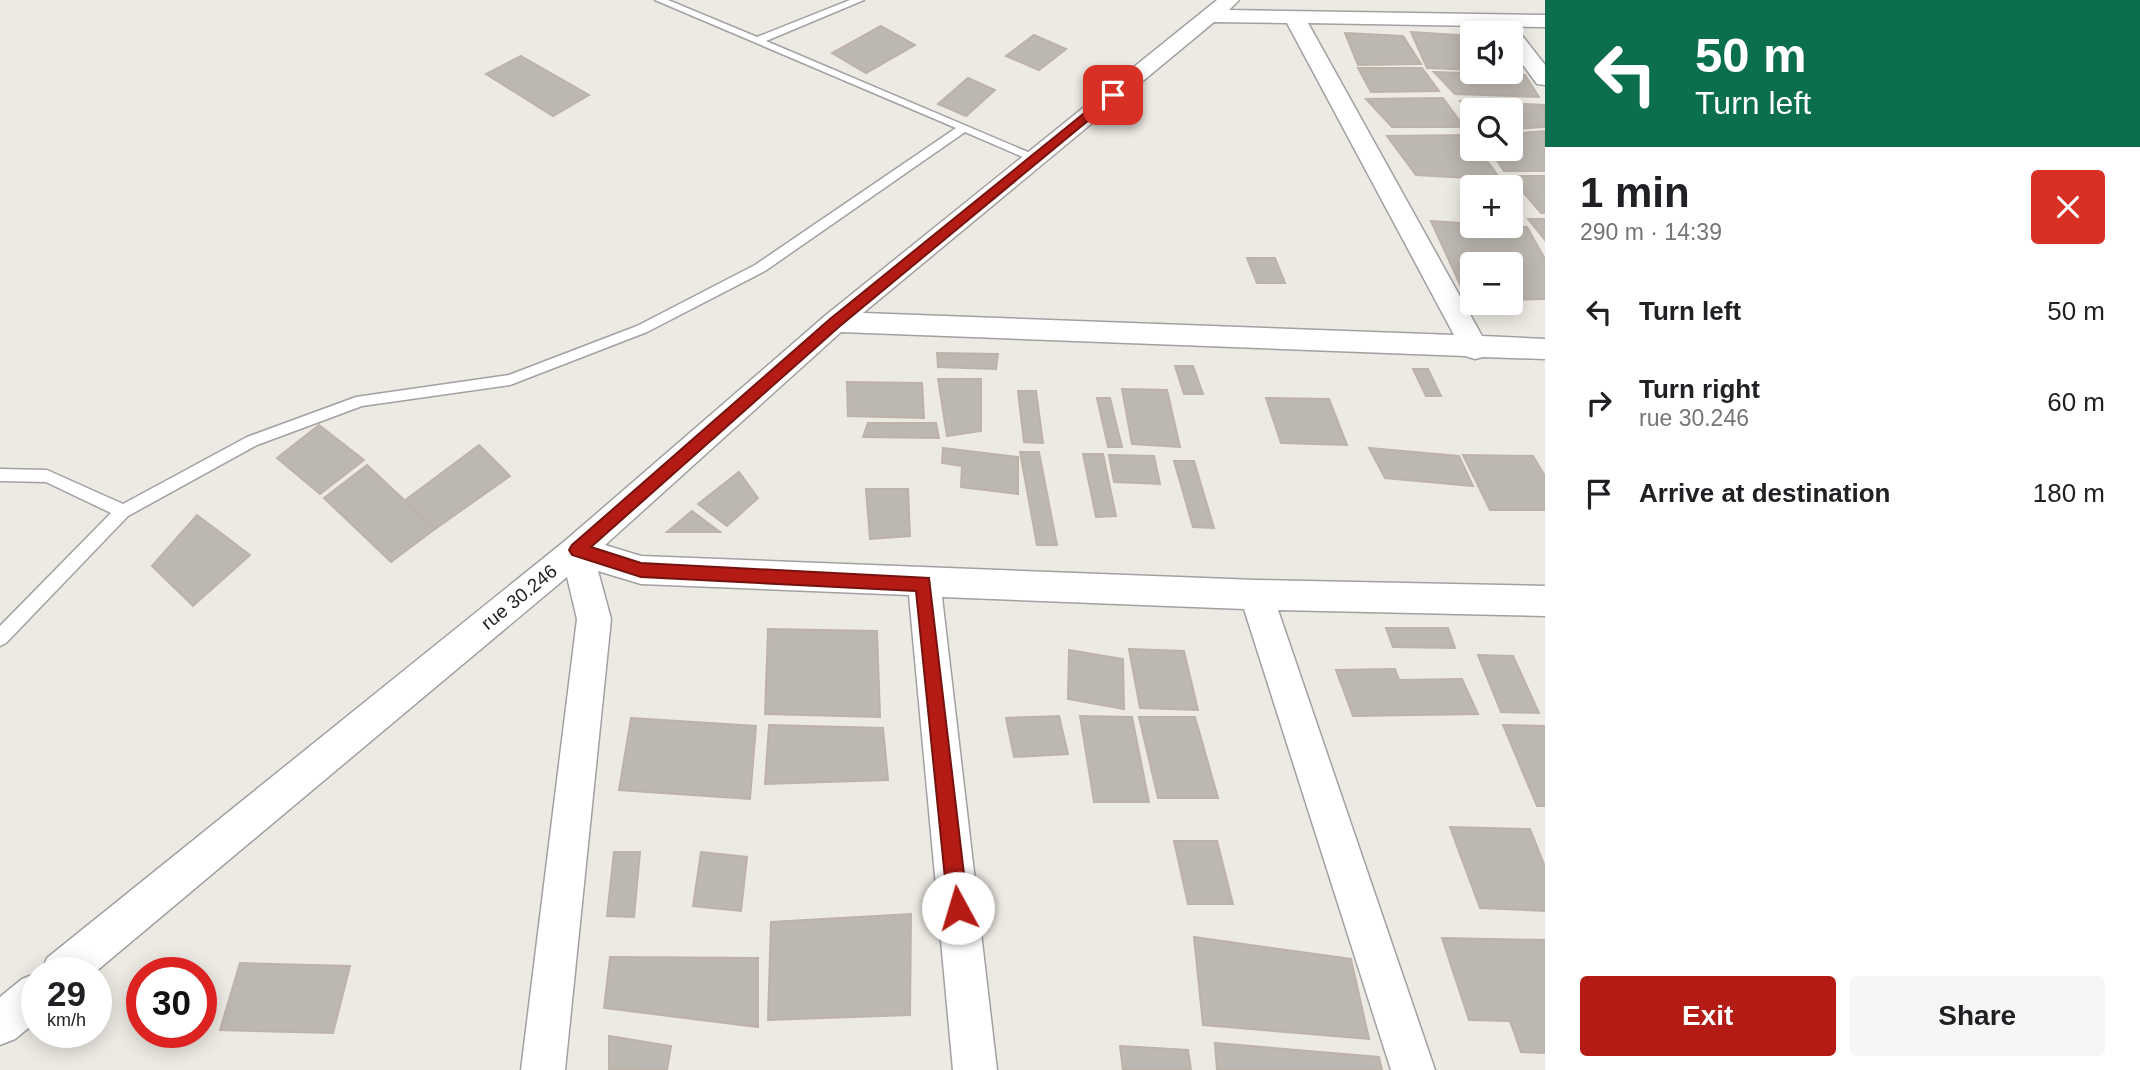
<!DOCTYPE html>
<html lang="en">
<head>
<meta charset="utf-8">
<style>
  :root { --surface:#fff; --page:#f6f6f6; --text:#202124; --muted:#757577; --accent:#b51b15 }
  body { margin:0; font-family:Arial,sans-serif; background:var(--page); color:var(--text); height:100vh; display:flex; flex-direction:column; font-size:26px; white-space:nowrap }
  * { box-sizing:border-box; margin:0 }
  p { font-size:23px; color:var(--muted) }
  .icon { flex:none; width:38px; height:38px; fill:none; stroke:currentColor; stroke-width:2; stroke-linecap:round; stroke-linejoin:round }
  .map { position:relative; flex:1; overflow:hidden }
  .panel { display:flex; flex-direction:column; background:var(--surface); width:595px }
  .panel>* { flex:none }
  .hud { background:#0b6e4f; color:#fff; overflow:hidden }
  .fabs { position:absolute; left:1460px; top:21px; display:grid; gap:14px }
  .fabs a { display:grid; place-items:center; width:63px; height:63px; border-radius:7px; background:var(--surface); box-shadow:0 4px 18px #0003; font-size:35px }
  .speed { position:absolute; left:21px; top:957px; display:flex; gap:14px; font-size:35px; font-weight:700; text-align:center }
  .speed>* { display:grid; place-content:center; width:91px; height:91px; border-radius:50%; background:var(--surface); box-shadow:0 4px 18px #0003; line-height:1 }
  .speed small { font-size:18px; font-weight:400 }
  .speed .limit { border:10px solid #d22; background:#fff; color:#111 }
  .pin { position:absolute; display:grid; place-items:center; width:60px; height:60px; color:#fff; margin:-30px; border-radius:14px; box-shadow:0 4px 10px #0006 }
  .me { position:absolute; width:77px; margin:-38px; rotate:354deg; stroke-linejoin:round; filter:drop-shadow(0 0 5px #0008) }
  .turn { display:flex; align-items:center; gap:24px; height:147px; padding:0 35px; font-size:32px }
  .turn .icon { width:91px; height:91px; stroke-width:2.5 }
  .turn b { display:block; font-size:49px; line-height:60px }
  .round { display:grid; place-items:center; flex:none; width:74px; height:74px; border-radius:7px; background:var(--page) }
  .head { display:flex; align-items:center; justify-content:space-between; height:119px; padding:0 35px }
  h1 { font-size:42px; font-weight:800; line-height:52px }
  .primary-button { display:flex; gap:14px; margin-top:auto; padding:14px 35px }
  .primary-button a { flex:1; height:80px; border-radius:7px; background:var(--accent); color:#fff; font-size:28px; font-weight:800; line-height:80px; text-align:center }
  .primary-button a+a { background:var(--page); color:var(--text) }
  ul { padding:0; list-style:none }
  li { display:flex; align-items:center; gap:21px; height:91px; padding:0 35px }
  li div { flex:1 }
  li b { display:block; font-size:26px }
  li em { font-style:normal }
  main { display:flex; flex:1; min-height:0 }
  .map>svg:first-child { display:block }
  .building { fill:#bdb7b1; stroke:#bdb2a8; stroke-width:2 }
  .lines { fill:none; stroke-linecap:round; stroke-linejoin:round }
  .lane-casing { stroke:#a1a1a1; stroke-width:3 }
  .street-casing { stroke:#a1a1a1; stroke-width:3 }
  .lane { fill:#fff; fill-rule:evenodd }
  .street { fill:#fff; fill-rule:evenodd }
  .route { fill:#b51b15; stroke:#76120e; stroke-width:2 }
  .labels { text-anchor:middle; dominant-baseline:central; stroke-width:5; stroke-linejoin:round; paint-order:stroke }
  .street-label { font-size:19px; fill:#1d1d1d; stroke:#fff }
</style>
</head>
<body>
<main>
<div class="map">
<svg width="1545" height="1070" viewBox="0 0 1545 1070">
  <rect width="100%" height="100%" fill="#edeae4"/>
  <g class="building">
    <path d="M881 26 915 45 866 73 832 53Z"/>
    <path d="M1411 32 1472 36V70L1427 68Z"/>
    <path d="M1345 33 1403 36 1421 64 1358 65Z"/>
    <path d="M1034 35 1066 49 1039 70 1006 56Z"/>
    <path d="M521 56 589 95 553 116 486 74Z"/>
    <path d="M1358 68H1422L1439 91 1371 92Z"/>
    <path d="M1434 72 1525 75 1539 97 1455 94Z"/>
    <path d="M968 78 995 90 966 116 938 104Z"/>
    <path d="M1443 98 1464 127H1392L1366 99Z"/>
    <path d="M1460 101 1545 105V127L1510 129V110H1472V116Z"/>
    <path d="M1545 131V171H1504L1489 149H1510V134Z"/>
    <path d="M1468 135 1472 140V149H1478L1501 180 1416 175 1387 136Z"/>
    <path d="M1509 176H1545V213H1541Z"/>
    <path d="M1528 219H1545V240Z"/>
    <path d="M1431 221 1527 227 1545 259V299L1510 300V264H1472V302H1468Z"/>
    <path d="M1247 258H1275L1285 283H1257Z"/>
    <path d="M937 353 998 354 996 369 938 367Z"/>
    <path d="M1175 366H1193L1203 394H1184Z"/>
    <path d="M1413 369H1428L1441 396H1426Z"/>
    <path d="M938 379H981V431L947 436Z"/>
    <path d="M847 382 922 383 924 418 848 416Z"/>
    <path d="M1122 389 1167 390 1180 447 1132 444Z"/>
    <path d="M1018 391H1036L1043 443 1024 442Z"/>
    <path d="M1097 398H1110L1122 447H1108Z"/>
    <path d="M1266 398 1329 399 1347 445 1281 443Z"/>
    <path d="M868 423H936L939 438 863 437Z"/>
    <path d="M319 425 364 460 320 494 277 458Z"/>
    <path d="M479 445 510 476 435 529 404 501Z"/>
    <path d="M943 448 1018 457V494L961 487 962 466 942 463Z"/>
    <path d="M1369 448 1459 456 1473 486 1385 478Z"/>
    <path d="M1020 452H1039L1057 545H1037Z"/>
    <path d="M1083 454H1103L1116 516 1096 517Z"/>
    <path d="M1109 455 1154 456 1160 484 1114 482Z"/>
    <path d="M1463 455 1533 456 1545 476V510H1490Z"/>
    <path d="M1174 461H1194L1214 528 1193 527Z"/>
    <path d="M367 465 435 529 391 562 324 498Z"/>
    <path d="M739 472 758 498 727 526 698 504Z"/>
    <path d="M866 489H908L910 536 870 539Z"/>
    <path d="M692 511 720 532H667Z"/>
    <path d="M197 515 250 555 193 606 152 566Z"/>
    <path d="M1386 628H1448L1455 648 1393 647Z"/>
    <path d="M768 629 877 631 880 717 765 714Z"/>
    <path d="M1129 649 1184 651 1198 710 1140 708Z"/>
    <path d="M1069 650 1123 659 1124 709 1068 699Z"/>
    <path d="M1478 655 1513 656 1539 713 1501 712Z"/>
    <path d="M1395 669 1399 680 1462 679 1478 714 1353 716 1336 670Z"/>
    <path d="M1059 716 1068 754 1014 757 1006 718Z"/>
    <path d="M1080 716 1132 717 1149 802H1094Z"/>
    <path d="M1139 717H1195L1218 798H1158Z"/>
    <path d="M631 718 756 726 750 799 619 790Z"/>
    <path d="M769 725 883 728 888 780 765 784Z"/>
    <path d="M1503 725 1545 726V806H1537Z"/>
    <path d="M1450 827 1530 829 1545 867V911L1480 908Z"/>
    <path d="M1174 841H1217L1233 904H1188Z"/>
    <path d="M614 852H640L634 917 607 916Z"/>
    <path d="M701 852 747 857 741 911 693 906Z"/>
    <path d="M911 914 910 1015 768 1020 771 922Z"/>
    <path d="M1194 937 1351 959 1369 1039 1203 1025Z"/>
    <path d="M1442 938 1545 940V1053L1521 1052 1510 1021 1469 1020Z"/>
    <path d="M610 957 758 958V1027L604 1008Z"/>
    <path d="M240 963 350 966 333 1033 220 1030Z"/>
    <path d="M609 1036 671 1046 667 1070 609 1069Z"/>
    <path d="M1215 1043 1379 1057 1382 1070H1217Z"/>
    <path d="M1120 1046 1188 1050 1191 1070H1123Z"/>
  </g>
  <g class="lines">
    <g class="lane-casing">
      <path id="lane" d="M655 0H668L757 37 850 0H864L766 41 1042 158 1040 161H1032L965 132 765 271 647 332 510 385 362 406 257 445 128 516 6 643 0 646V626L111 513 46 482 0 481V469L47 470 123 504 247 437 356 397 509 375 637 326 755 265 956 128Z"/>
    </g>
    <g class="street-casing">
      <g id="street">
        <path d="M1217 0H1239L1229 10 1545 15V27L1308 23 1482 336 1545 339V359L1483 357 1475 359 1465 356 841 332 605 545 641 556 1256 580 1545 586V616L1278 610 1435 1070H1391L1244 609 942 597 997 1070H953L909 595 641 584 598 571 611 619 565 1070H521L577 619 567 577 94 973H41L47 958 566 540 826 315ZM1214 22 1287 23 1454 335 863 313Z"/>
        <path d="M1510 27 1517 29 1545 65V85L1537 84 1510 47V33H1500L1503 29Z"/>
        <path d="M37 973V1021L15 1039 0 1045V997L22 979Z"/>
      </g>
    </g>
    <use href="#lane" class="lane"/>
    <use href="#street" class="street"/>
  </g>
  <path class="route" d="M1109 93 1119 95 840 326 591 547 641 563 929 578 968 908 965 915 958 918 951 915 948 908 916 591 641 577 572 555 569 550 572 545 830 319Z"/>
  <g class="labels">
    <g class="street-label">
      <text transform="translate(519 597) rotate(-39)">rue 30.246</text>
    </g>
  </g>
</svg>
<div class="fabs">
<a><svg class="icon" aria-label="sound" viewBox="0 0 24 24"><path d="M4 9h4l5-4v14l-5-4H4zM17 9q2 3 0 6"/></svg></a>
<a><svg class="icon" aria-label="search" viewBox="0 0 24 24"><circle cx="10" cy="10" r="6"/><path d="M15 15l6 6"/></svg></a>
<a>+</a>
<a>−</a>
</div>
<div class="speed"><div>29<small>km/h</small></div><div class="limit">30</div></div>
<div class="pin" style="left:1113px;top:95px;background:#d93025"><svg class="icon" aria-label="arrive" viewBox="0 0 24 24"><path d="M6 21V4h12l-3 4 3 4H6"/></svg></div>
<svg class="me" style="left:958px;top:908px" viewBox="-20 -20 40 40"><circle r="19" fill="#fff"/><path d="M0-13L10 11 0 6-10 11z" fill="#b51b15"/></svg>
</div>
<section class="panel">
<div class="hud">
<div class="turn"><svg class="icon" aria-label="left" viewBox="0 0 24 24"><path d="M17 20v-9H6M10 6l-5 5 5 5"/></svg><div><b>50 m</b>Turn left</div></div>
</div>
<div class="head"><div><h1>1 min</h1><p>290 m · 14:39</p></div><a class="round" style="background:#d93025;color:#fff"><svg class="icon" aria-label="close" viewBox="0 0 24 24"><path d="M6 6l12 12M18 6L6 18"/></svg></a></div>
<ul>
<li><svg class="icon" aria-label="left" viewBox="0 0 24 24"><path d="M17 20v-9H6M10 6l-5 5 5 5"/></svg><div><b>Turn left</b></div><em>50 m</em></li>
<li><svg class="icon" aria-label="right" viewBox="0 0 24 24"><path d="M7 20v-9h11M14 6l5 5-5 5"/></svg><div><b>Turn right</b><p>rue 30.246</p></div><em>60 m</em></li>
<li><svg class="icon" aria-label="arrive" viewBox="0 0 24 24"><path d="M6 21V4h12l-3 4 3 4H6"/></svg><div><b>Arrive at destination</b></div><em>180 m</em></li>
</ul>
<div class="primary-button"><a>Exit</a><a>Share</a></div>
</section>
</main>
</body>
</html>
